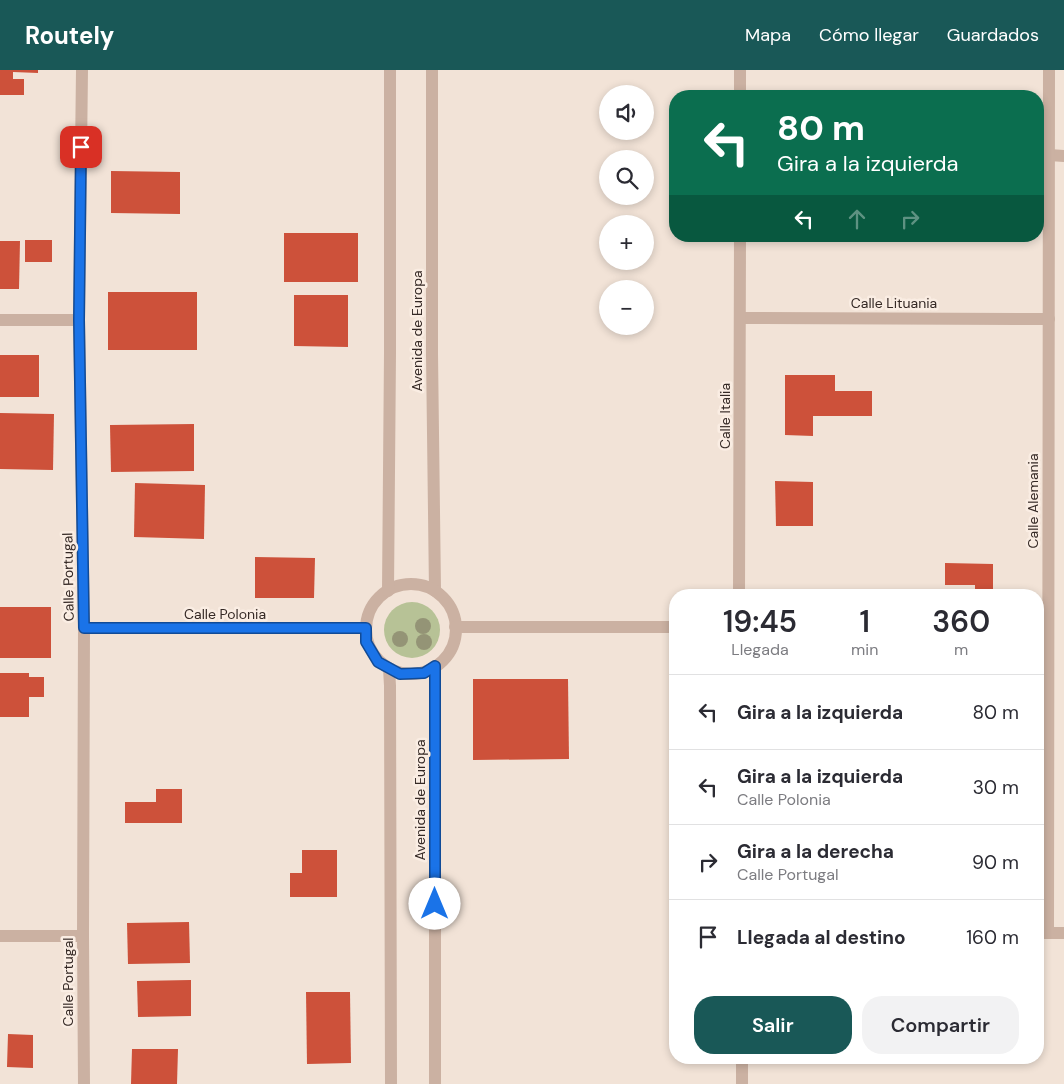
<!DOCTYPE html>
<html lang="es">
<head>
<meta charset="utf-8">
<style>
  :root { --surface:#fff; --page:#f2f2f3; --text:#2b2b33; --muted:#7c7c81; --line:#e1e1e2; --accent:#195857 }
  body { margin:0; font-family:"DM Sans",sans-serif; background:var(--page); color:var(--text); height:100vh; display:flex; flex-direction:column; font-size:19px; white-space:nowrap }
  * { box-sizing:border-box; margin:0 }
  p { font-size:16px; color:var(--muted) }
  .icon { flex:none; width:28px; height:28px; fill:none; stroke:currentColor; stroke-width:2; stroke-linecap:round; stroke-linejoin:round }
  .map { position:relative; flex:1; overflow:hidden }
  .side { position:absolute; left:669px; top:519px; width:375px; height:475px; display:flex; flex-direction:column; background:var(--surface); border-radius:20px; box-shadow:0 2px 8px #0003 }
  .side>* { flex:none }
  .guide { position:absolute; left:669px; top:20px; width:375px; height:152px; border-radius:20px; box-shadow:0 2px 8px #0003; background:#0b6e4f; color:#fff; overflow:hidden }
  .tools { position:absolute; left:599px; top:15px; display:grid; gap:10px }
  .tools a { display:grid; place-items:center; width:55px; height:55px; border-radius:50%; background:var(--surface); box-shadow:0 2px 8px #0003; font-size:25px }
  .pin { position:absolute; display:grid; place-items:center; width:42px; height:42px; color:#fff; margin:-21px; border-radius:10px; box-shadow:0 2px 8px #0006 }
  .me { position:absolute; width:55px; margin:-28px; rotate:0deg; stroke-linejoin:round; filter:drop-shadow(0 0 4px #0008) }
  .turn { display:flex; align-items:center; gap:18px; height:105px; padding:0 25px; font-size:22px }
  .turn .icon { width:65px; height:65px; stroke-width:2.5 }
  .turn b { display:block; font-size:35px; line-height:42px }
  .lanes { display:flex; align-items:center; height:48px; padding:0 25px; background:#0003; justify-content:center; gap:25px; direction:ltr }
  .lanes .off { opacity:.35 }
  .eta { display:flex; justify-content:space-evenly; align-items:center; height:85px; text-align:center }
  .eta b { font-size:30px; font-weight:600; line-height:35px }
  .action { display:flex; gap:10px; margin-top:auto; padding:10px 25px }
  .action a { flex:1; height:58px; border-radius:20px; background:var(--accent); color:#fff; font-size:20px; font-weight:600; line-height:58px; text-align:center }
  .action a+a { background:var(--page); color:var(--text) }
  ul { padding:0; list-style:none }
  li { display:flex; align-items:center; gap:15px; height:75px; padding:0 25px; border-top:1px solid var(--line) }
  li div { flex:1 }
  li b { display:block; font-size:19px }
  li em { font-style:normal }
  header { display:flex; align-items:center; gap:30px; box-sizing:border-box; height:70px; padding:0 25px; background:var(--accent); color:#fff }
  header strong { font-size:24px }
  nav { display:flex; gap:28px; margin-inline-start:auto; font-size:18px }
  .map>svg:first-child { display:block }
  .green { fill:#b7c296 }
  .building { fill:#cd513a }
  .lines { fill:none; stroke-linecap:round; stroke-linejoin:round }
  .minor { stroke:#cbb1a2; stroke-width:12 }
  .tree { fill:#949476 }
  .route-casing { stroke:#114b97; stroke-width:12 }
  .route { stroke:#1a73e8; stroke-width:9 }
  .labels { text-anchor:middle; dominant-baseline:central; stroke-width:5; stroke-linejoin:round; paint-order:stroke }
  .street-label { font-size:14px; fill:#352925; stroke:#faede3 }
</style>
</head>
<body>
<header>
<strong>Routely</strong>
<nav><a>Mapa</a><a>Cómo llegar</a><a>Guardados</a></nav>
</header>
<div class="map">
<svg width="1064" height="1014" viewBox="0 0 1064 1014">
  <rect width="100%" height="100%" fill="#f2e3d7"/>
  <circle class="green" cx="412" cy="560" r="28"/>
  <g class="building">
    <path d="M0 0H38V3L13 2V9H24V25H0Z"/>
    <path d="M111 101 180 102V144L111 143Z"/>
    <rect x="284" y="163" width="74" height="49"/>
    <rect x="25" y="170" width="27" height="22"/>
    <path d="M0 171H20L19 219H0Z"/>
    <rect x="108" y="222" width="89" height="58"/>
    <path d="M294 225H348V277L294 276Z"/>
    <rect x="0" y="285" width="39" height="42"/>
    <path d="M785 305H835V321H872V346H813V366L785 365Z"/>
    <path d="M0 343 54 344 53 400 0 399Z"/>
    <path d="M194 354V401L111 402 110 355Z"/>
    <path d="M775 411 813 412V456H776Z"/>
    <path d="M135 413 205 415 204 469 134 467Z"/>
    <path d="M255 487 315 488 314 528H255Z"/>
    <path d="M945 493 993 494V525H975V515H945Z"/>
    <rect x="0" y="537" width="51" height="51"/>
    <path d="M0 603H29V607H44V627H29V647H0Z"/>
    <path d="M473 609H568L569 689 473 690Z"/>
    <path d="M156 719H182V753H125V732H156Z"/>
    <path d="M302 780H337V827H290V803H302Z"/>
    <path d="M189 852 190 893 128 894 127 853Z"/>
    <path d="M191 910V946L138 947 137 911Z"/>
    <path d="M306 922H350L351 993 307 994Z"/>
    <path d="M8 964 33 965V998L7 997Z"/>
    <path d="M132 979H178L177 1014H131Z"/>
  </g>
  <g class="lines">
    <g class="minor">
      <path d="M82 0 79 250 84 558 83 866 84 1014"/>
      <path d="M432 0V284L435 521"/>
      <path d="M740 0V26"/>
      <path d="M1049 85 1064 86"/>
      <path d="M740 248 1049 249"/>
      <path d="M0 250H79"/>
      <circle cx="411" cy="559" r="45"/>
      <path d="M388 521 390 283V0"/>
      <path d="M739 525 740 166"/>
      <path d="M455 557H675"/>
      <path d="M84 558H366"/>
      <path d="M389 598 390 616 391 1014"/>
      <path d="M1038 863H1064"/>
      <path d="M1048 863 1049 0"/>
      <path d="M0 866H83"/>
      <path d="M742 988V1014"/>
      <path d="M435 1014V596"/>
    </g>
  </g>
  <g class="tree">
    <circle cx="423" cy="556" r="8"/>
    <circle cx="400" cy="569" r="8"/>
    <circle cx="424" cy="572" r="8"/>
  </g>
  <g class="lines">
    <g class="route-casing">
      <path id="route" d="M81 77 79 250 84 558H366V572L378 592 400 604 424 603 435 596V834"/>
    </g>
    <use href="#route" class="route"/>
  </g>
  <g class="labels">
    <g class="street-label">
      <text x="894" y="233">Calle Lituania</text>
      <text transform="translate(417 261) rotate(-90)">Avenida de Europa</text>
      <text transform="translate(725 346) rotate(-90)">Calle Italia</text>
      <text transform="translate(1033 431) rotate(-90)">Calle Alemania</text>
      <text transform="translate(68 507) rotate(-91)">Calle Portugal</text>
      <text x="225" y="544">Calle Polonia</text>
      <text transform="translate(420 730) rotate(-90)">Avenida de Europa</text>
      <text transform="translate(68 912) rotate(-90)">Calle Portugal</text>
    </g>
  </g>
</svg>
<div class="tools">
<a><svg class="icon" aria-label="sound" viewBox="0 0 24 24"><path d="M4 9h4l5-4v14l-5-4H4zM17 9q2 3 0 6"/></svg></a>
<a><svg class="icon" aria-label="search" viewBox="0 0 24 24"><circle cx="10" cy="10" r="6"/><path d="M15 15l6 6"/></svg></a>
<a>+</a>
<a>−</a>
</div>
<div class="pin" style="left:81px;top:77px;background:#d93025"><svg class="icon" aria-label="arrive" viewBox="0 0 24 24"><path d="M6 21V4h12l-3 4 3 4H6"/></svg></div>
<svg class="me" style="left:435px;top:834px" viewBox="-20 -20 40 40"><circle r="19" fill="#fff"/><path d="M0-13L10 11 0 6-10 11z" fill="#1a73e8"/></svg>
<div class="guide">
<div class="turn"><svg class="icon" aria-label="left" viewBox="0 0 24 24"><path d="M17 20v-9H6M10 6l-5 5 5 5"/></svg><div><b>80 m</b>Gira a la izquierda</div></div>
<div class="lanes"><svg class="icon" aria-label="left" viewBox="0 0 24 24"><path d="M17 20v-9H6M10 6l-5 5 5 5"/></svg><svg class="icon off" aria-label="ahead" viewBox="0 0 24 24"><path d="M12 20V5M6 11l6-6 6 6"/></svg><svg class="icon off" aria-label="right" viewBox="0 0 24 24"><path d="M7 20v-9h11M14 6l5 5-5 5"/></svg></div>
</div>
<section class="side">
<div class="eta">
<div><b>19:45</b><p>Llegada</p></div>
<div><b>1</b><p>min</p></div>
<div><b>360</b><p>m</p></div>
</div>
<ul>
<li><svg class="icon" aria-label="left" viewBox="0 0 24 24"><path d="M17 20v-9H6M10 6l-5 5 5 5"/></svg><div><b>Gira a la izquierda</b></div><em>80 m</em></li>
<li><svg class="icon" aria-label="left" viewBox="0 0 24 24"><path d="M17 20v-9H6M10 6l-5 5 5 5"/></svg><div><b>Gira a la izquierda</b><p>Calle Polonia</p></div><em>30 m</em></li>
<li><svg class="icon" aria-label="right" viewBox="0 0 24 24"><path d="M7 20v-9h11M14 6l5 5-5 5"/></svg><div><b>Gira a la derecha</b><p>Calle Portugal</p></div><em>90 m</em></li>
<li><svg class="icon" aria-label="arrive" viewBox="0 0 24 24"><path d="M6 21V4h12l-3 4 3 4H6"/></svg><div><b>Llegada al destino</b></div><em>160 m</em></li>
</ul>
<div class="action"><a>Salir</a><a>Compartir</a></div>
</section>
</div>
</body>
</html>
